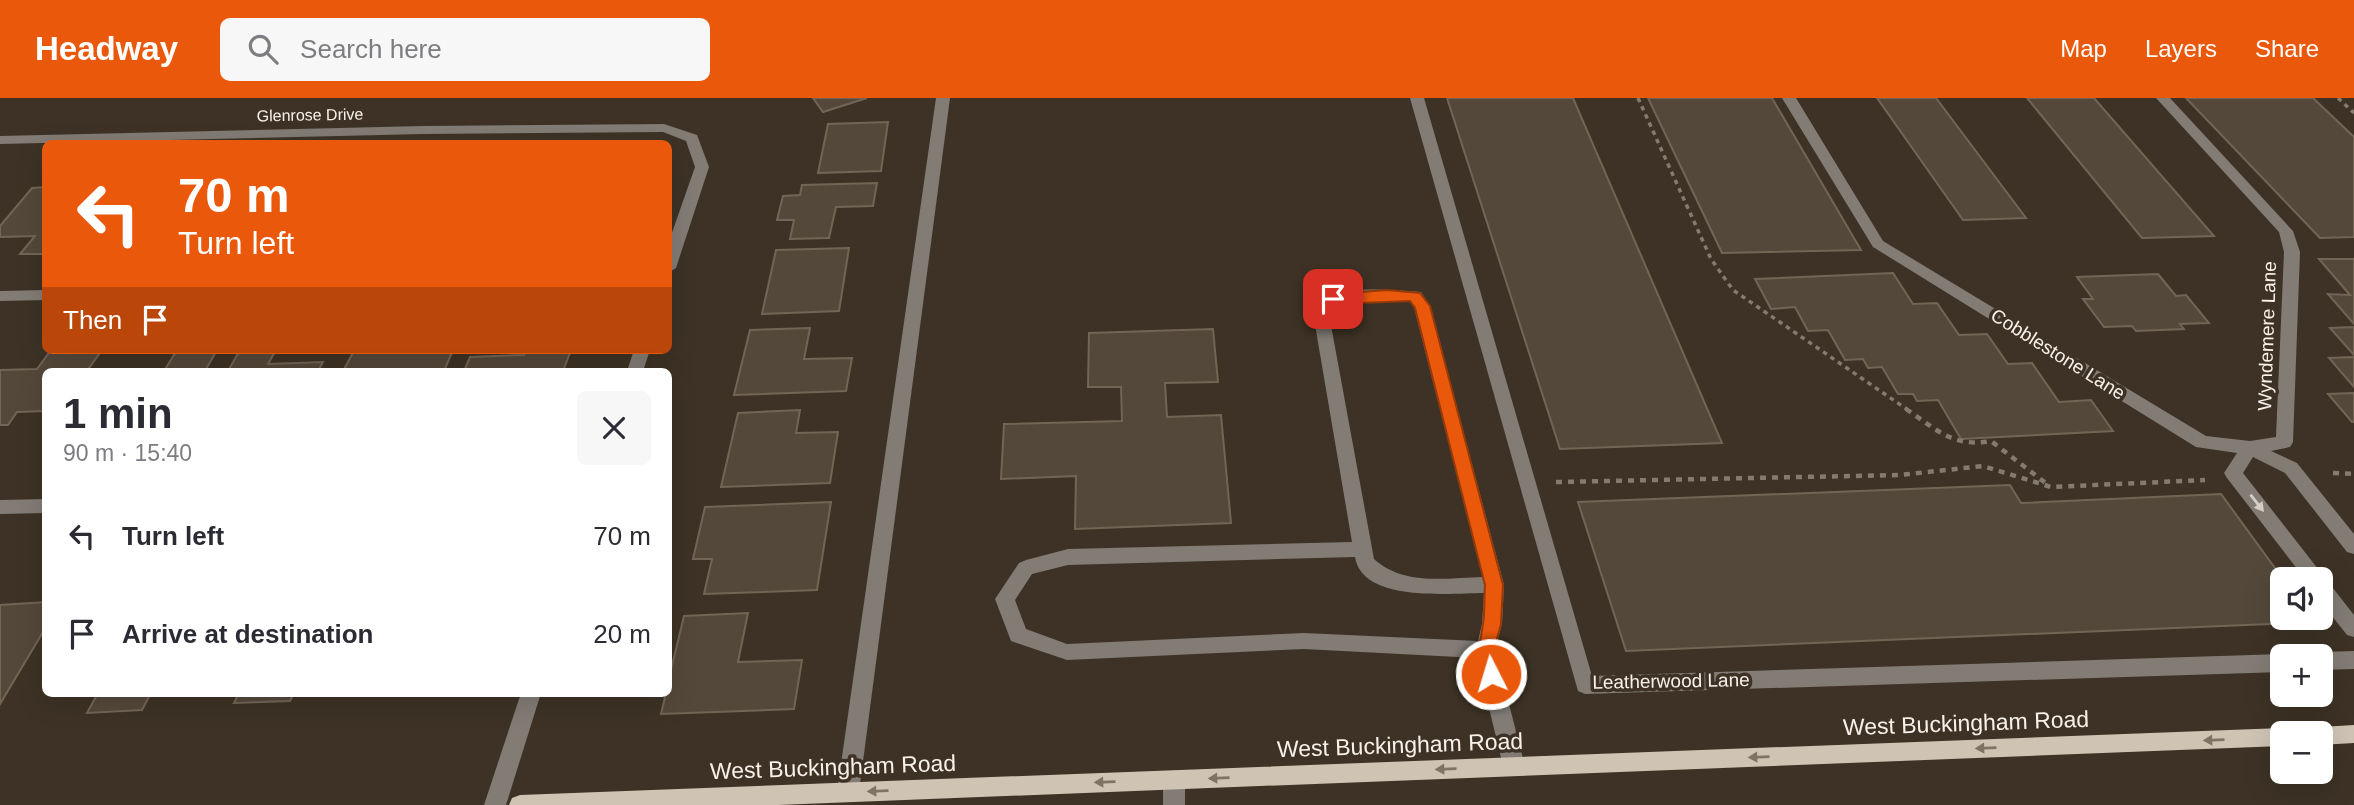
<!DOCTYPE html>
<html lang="en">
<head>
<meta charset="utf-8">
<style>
  :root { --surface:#fff; --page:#f7f7f7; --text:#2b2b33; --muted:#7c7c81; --accent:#ea580c }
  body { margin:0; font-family:Arial,sans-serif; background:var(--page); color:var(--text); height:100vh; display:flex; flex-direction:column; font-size:26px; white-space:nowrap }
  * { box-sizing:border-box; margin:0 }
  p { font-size:23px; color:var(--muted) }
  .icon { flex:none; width:38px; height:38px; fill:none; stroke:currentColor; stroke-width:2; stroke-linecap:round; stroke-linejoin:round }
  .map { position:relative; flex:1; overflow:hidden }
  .details { position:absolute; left:42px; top:270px; width:630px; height:329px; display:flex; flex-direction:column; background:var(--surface); border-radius:10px; box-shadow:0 7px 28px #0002 }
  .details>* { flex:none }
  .guide { position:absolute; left:42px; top:42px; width:630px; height:214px; border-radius:10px; box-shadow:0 7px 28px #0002; background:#ea580c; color:#fff; overflow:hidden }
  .fabs { position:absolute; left:2270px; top:469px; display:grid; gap:14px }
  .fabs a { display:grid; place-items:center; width:63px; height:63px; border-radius:10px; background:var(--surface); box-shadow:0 7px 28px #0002; font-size:35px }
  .pin { position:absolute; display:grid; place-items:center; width:60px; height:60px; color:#fff; margin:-30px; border-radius:14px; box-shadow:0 4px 10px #0006 }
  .me { position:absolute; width:77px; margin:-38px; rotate:355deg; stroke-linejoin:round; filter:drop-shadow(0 0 5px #0008) }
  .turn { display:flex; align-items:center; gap:24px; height:147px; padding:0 21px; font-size:32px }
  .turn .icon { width:91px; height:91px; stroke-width:2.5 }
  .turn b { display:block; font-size:49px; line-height:60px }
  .then { display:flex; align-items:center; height:66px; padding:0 21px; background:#0003; gap:14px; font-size:26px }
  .round { display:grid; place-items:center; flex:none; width:74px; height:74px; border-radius:10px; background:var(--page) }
  .overview { display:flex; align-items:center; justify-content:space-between; height:119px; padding:0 21px }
  h1 { font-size:42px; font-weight:800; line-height:52px }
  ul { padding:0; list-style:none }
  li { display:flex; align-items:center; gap:21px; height:98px; padding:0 21px }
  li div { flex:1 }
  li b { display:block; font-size:26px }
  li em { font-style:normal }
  header { display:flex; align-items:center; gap:42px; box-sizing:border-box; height:98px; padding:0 35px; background:var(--accent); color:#fff }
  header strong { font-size:33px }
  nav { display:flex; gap:38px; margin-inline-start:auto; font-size:24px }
  .search { width:490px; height:63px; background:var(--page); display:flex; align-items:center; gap:18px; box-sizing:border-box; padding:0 24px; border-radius:10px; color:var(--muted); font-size:26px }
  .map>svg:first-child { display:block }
  .building { fill:#54483a; stroke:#726556; stroke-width:2 }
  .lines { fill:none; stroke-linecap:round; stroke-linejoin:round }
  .path-far1 { stroke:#847a6f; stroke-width:3.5; stroke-dasharray:4.5 4.5; stroke-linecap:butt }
  .path { stroke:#847a6f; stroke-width:4.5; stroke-dasharray:6 6; stroke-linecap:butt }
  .minor { fill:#827c75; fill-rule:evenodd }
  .major { fill:#cfc3b4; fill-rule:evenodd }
  .oneway { fill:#d5cec6 }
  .oneway2 { fill:#7f7365 }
  .route { fill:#ea580c; stroke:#983908; stroke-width:2 }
  .labels { text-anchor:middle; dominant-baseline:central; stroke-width:7; stroke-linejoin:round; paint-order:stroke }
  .far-street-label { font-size:16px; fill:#f9f1e9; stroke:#3d3225 }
  .street-label { font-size:19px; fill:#f9f1e9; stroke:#3d3225 }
  .near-street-label { font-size:23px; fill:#f9f1e9; stroke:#3d3225 }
</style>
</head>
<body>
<header>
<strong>Headway</strong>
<div class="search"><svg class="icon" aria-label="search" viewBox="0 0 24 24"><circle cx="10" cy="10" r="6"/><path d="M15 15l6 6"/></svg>Search here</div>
<nav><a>Map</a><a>Layers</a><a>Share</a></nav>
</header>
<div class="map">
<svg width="2354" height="707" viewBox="0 0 2354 707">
  <rect width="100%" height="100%" fill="#3d3225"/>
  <g class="building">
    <path d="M813 0H867L823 14Z"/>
    <path d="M1447 0H1573L1722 345 1560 351Z"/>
    <path d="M1648 0H1772L1861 152 1722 155Z"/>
    <path d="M1877 0H1936L2026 120 1963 122Z"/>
    <path d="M2027 0H2094L2214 138 2142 140Z"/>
    <path d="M2186 0H2313L2354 39V139L2320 140Z"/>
    <path d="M888 24 881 73 818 75 828 26Z"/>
    <path d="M877 85 873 108 836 109 829 140 790 141 794 122H777L783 98 800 97 802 87Z"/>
    <path d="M46 89V156H20L35 138 0 139V128L32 90Z"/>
    <path d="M849 150 839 213 762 216 776 152Z"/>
    <path d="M2319 161H2354V226L2328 196 2350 197Z"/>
    <path d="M1893 175 1913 206 1937 205 1959 237 1987 236 2008 266 2032 265 2059 304 2091 302 2113 333 1961 341 1938 302 1917 303 1913 296H1898L1882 269 1868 270 1863 261 1845 262 1828 232 1808 233 1795 209 1771 211 1755 181Z"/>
    <path d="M2158 176 2176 198 2186 197 2209 225 2180 226 2184 231 2136 233 2132 228 2104 229 2083 201H2093L2077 179Z"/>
    <path d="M2354 229V257L2330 230Z"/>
    <path d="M810 230 804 261 852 260 846 293 734 297 750 232Z"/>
    <path d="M1213 231 1218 284 1165 285 1167 319 1221 317 1231 425 1075 431 1076 378 1001 381 1004 326 1122 323 1121 289H1088L1089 235Z"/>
    <path d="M51 252H102L87 273H46V313L17 314 8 327H0V272L37 271Z"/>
    <path d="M177 252H217L205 273H164Z"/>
    <path d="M240 252H276L268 266 323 264 318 273H228Z"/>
    <path d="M453 252 444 273H343L354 253Z"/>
    <path d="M526 252H571L563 273H464L470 259 524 257Z"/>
    <path d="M2354 259V289L2329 260Z"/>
    <path d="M2354 295V324H2352L2328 296Z"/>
    <path d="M800 312 796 335 838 334 830 385 721 389 738 315Z"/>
    <path d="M2010 387 2021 405 2221 396 2283 481 2282 520H2312L2315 524 1626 553 1578 404Z"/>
    <path d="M831 404 817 492 704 496 712 461H693L705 409Z"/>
    <path d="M46 504V529L0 606V507Z"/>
    <path d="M748 515 738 564 802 562 794 611 661 616 666 595H668V584L684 518Z"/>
    <path d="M98 595H151L142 612 87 615Z"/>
    <path d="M239 595H294L290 603 234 605Z"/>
  </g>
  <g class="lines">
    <g class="path-far1">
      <path d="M1638 0 1711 161 1733 192 1908 312"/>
      <path d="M2338 0 2354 15"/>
    </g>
    <g class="path">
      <path d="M1906 311C1936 331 1953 350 1991 343L2047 386"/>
      <path d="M2333 375 2354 376"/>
      <path d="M1556 384 1900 377 1983 368 2051 389 2205 382"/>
    </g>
    <g class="minor">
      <path d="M936 0H950L859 694 856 701 848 704 840 701 837 694Z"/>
      <path d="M1410 0H1424L1592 578 2282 556 2287 558H2282V574L1585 596 1578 593Z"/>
      <path d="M1782 0H1796L1883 143 2206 338 2250 343 2276 339 2284 154 2279 134 2156 0H2170L2293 133 2300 154 2293 344 2290 349 2271 353 2297 365 2354 436V456L2347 454 2285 375 2253 359 2243 375 2354 517V539L2347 537 2320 503V481H2305L2227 380 2224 375 2237 355 2196 349 1873 149Z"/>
      <path d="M664 26 697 37 709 69 676 170 668 175V146L695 69 686 43 663 34 424 36 0 46V38L424 28Z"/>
      <path d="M46 192V202L0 203V193Z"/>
      <path d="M1391 192 1421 194 1430 208 1504 487 1502 526 1495 552 1525 668 1521 675 1514 678 1507 675 1503 668 1477 560 1304 551 1067 562 1011 543 995 501 1019 465 1026 462 1068 451 1352 444 1312 209C1328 189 1368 191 1391 192ZM1378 202 1410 203 1414 209 1483 479C1445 480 1404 488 1374 461L1328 211 1343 205ZM1355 459C1362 505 1450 495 1484 495L1482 526 1478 543 1304 535 1067 546 1026 531 1015 502 1032 476 1068 467Z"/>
      <path d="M634 252H650L643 273H627Z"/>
      <path d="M46 401V415L0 416V402Z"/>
      <path d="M2354 553V571L2320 572V558H2312L2320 554Z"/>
      <path d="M521 595H541L506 707H484Z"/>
      <path d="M1174 672 1182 675 1185 682V707H1163V682L1166 675Z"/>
    </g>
    <g class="major">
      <path d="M2354 627V645L2320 647V635H2311L2320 629Z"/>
      <path d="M2282 630 2291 635H2282V648L778 707H509L512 700 520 697Z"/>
    </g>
  </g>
  <defs><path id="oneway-solid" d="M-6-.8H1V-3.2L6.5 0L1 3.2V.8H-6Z" transform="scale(1.75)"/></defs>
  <use class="oneway" href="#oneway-solid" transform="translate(2257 405) rotate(52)"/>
  <g class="oneway2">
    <use href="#oneway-solid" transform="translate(2214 642) rotate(178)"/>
    <use href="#oneway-solid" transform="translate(1986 650) rotate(178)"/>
    <use href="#oneway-solid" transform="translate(1759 659) rotate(178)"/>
    <use href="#oneway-solid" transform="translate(1446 671) rotate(178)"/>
    <use href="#oneway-solid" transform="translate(1219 680) rotate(178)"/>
    <use href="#oneway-solid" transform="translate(1105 684) rotate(178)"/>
    <use href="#oneway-solid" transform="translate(878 693) rotate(178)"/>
  </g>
  <path class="route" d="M1387 192 1420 195 1430 208 1503 487 1501 526 1494 552 1500 576 1498 581 1491 583 1485 581C1475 561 1480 547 1483 526 1485 514 1484 500 1485 487L1415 210 1410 203 1333 206 1326 201 1333 196Z"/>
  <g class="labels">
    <g class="far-street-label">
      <text transform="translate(310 17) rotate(-1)">Glenrose Drive</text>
    </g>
    <g class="street-label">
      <text transform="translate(2267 238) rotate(-88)">Wyndemere Lane</text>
      <text transform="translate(2058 256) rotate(32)">Cobblestone Lane</text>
      <text transform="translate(1671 583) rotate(-1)">Leatherwood Lane</text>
    </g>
    <g class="near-street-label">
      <text transform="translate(1966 625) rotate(-2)">West Buckingham Road</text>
      <text transform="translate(1400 647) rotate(-2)">West Buckingham Road</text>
      <text transform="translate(833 669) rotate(-2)">West Buckingham Road</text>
    </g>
  </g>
</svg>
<div class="fabs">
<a><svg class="icon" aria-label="sound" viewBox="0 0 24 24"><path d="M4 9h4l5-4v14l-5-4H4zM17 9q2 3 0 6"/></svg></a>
<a>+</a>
<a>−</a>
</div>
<div class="pin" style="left:1333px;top:201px;background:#d93025"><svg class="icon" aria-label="arrive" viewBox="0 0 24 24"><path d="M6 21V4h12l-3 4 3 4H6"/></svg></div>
<svg class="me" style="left:1491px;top:576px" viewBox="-20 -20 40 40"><circle r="17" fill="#ea580c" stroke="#fff" stroke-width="3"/><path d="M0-11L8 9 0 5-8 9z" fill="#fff"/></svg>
<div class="guide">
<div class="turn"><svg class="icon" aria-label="left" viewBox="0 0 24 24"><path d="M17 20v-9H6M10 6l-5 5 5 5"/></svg><div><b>70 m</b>Turn left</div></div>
<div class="then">Then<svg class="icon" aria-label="arrive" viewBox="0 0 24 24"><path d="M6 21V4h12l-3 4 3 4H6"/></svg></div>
</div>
<section class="details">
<div class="overview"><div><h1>1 min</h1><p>90 m · 15:40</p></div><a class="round"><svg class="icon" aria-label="close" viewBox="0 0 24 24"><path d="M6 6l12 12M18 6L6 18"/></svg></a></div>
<ul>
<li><svg class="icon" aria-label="left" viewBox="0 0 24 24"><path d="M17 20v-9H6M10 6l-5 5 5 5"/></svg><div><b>Turn left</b></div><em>70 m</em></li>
<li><svg class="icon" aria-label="arrive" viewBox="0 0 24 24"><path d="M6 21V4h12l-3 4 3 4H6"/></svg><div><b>Arrive at destination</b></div><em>20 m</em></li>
</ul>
</section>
</div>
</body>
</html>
